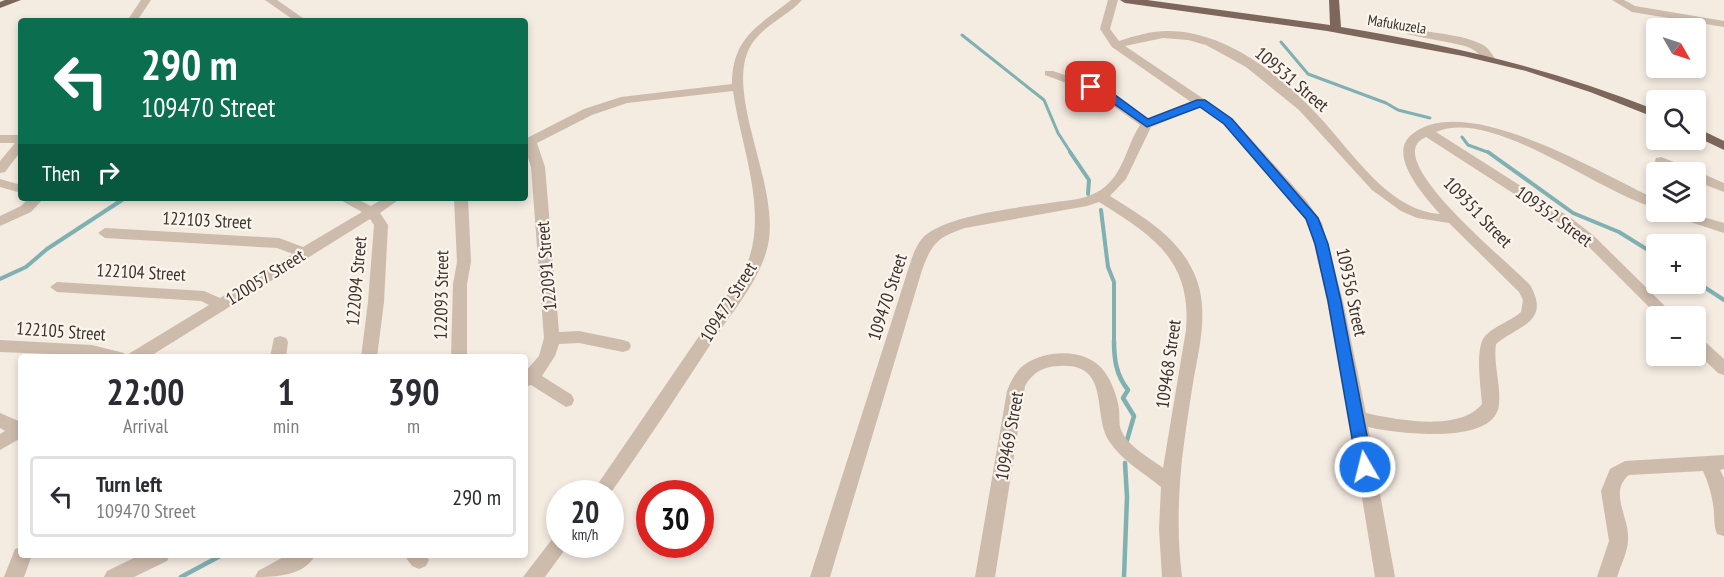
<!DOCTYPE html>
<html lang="en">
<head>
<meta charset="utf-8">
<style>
  :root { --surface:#fff; --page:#f7f7f7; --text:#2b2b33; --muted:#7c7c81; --line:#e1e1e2 }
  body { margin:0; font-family:"PT Sans Narrow",sans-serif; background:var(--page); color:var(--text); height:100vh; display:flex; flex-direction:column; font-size:22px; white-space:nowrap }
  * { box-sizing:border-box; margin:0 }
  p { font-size:20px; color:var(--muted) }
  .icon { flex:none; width:33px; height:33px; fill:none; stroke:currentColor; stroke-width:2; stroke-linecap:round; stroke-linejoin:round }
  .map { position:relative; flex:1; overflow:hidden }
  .side { position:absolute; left:18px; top:354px; width:510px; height:204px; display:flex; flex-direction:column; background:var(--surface); border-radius:6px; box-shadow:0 3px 9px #0003 }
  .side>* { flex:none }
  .top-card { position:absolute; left:18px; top:18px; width:510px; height:183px; border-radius:6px; box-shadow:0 3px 9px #0003; background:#0b6e4f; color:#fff; overflow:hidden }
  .needle { width:39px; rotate:129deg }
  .controls { position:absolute; left:1646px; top:18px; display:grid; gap:12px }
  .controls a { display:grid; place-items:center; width:60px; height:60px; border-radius:6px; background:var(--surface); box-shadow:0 3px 9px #0003; font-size:30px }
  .speed { position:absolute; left:546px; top:480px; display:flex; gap:12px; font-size:30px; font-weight:700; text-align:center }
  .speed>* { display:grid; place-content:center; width:78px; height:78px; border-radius:50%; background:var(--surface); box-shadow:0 3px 9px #0003; line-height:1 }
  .speed small { font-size:15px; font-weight:400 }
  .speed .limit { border:9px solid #d22; background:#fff; color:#111 }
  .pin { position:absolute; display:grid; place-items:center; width:51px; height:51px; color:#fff; margin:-26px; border-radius:12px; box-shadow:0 3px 9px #0006 }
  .me { position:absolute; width:66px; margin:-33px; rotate:352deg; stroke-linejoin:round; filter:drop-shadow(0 0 4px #0008) }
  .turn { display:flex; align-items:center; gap:21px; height:126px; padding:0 24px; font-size:27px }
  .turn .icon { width:78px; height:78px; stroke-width:2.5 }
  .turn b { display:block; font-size:42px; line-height:51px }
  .then { display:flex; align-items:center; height:57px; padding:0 24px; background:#0003; gap:12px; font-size:22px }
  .eta { display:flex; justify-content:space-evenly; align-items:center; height:102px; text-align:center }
  .eta b { font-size:36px; font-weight:800; line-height:42px }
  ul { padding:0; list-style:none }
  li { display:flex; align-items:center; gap:18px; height:81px; margin:0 12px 9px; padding:0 12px; border:3px solid var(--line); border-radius:6px }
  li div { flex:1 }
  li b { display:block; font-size:22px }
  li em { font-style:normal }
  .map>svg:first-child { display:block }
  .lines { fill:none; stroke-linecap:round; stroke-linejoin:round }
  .stream-far2 { stroke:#7fb0b2; stroke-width:3 }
  .stream-far1 { stroke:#7fb0b2; stroke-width:4 }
  .stream { stroke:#7fb0b2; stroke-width:4.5 }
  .minor { fill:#cdbbac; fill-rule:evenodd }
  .major { fill:#7d675c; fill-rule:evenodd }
  .route { fill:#1a73e8; stroke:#114b97; stroke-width:1.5 }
  .labels { text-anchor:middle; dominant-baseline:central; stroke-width:4.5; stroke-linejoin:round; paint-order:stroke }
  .far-street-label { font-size:15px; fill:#3b302b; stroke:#fbf5ee }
  .street-label { font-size:18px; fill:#3b302b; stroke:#fbf5ee }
</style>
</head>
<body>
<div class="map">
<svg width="1724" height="577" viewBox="0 0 1724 577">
  <rect width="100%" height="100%" fill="#f4ebe1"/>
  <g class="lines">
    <g class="stream-far2">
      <path d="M962 35 1044 100 1058 133 1071 153"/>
      <path d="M1281 42 1308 74 1386 103 1398 110 1430 118"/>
      <path d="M1462 137 1468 145 1490 153"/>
    </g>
    <g class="stream-far1">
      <path d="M1070 152 1089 180 1088 194"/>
      <path d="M1488 152 1573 213 1619 232 1656 255"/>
      <path d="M1101 210 1108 267 1114 282V342"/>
      <path d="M0 279 26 267 47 249 125 198"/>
      <path d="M1695 281 1724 300"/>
    </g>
    <g class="stream">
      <path d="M1114 341C1114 359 1116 375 1128 390L1123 398 1134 416 1127 440"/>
      <path d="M181 577 222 555"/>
      <path d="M1124 577 1127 497 1125 463"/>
    </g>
    <g class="minor">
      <path d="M141 0H151L137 21H127Z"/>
      <path d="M265 0H277L307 21H295Z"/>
      <path d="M791 0H802C787 17 759 27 749 49 725 98 783 191 767 249 758 283 733 311 714 339 680 391 646 443 610 494H591L745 269C770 214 741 148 733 91L627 103 592 115 537 143 545 167 559 332 579 331 623 340 629 342 631 346 629 350 623 352 579 343 559 344 555 356 542 376 572 395 574 400 572 405 566 407 531 385 525 387V372L539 356 544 338 531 167 525 148V139L584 109 621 97 732 84C732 38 758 26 791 0Z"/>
      <path d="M1108 0H1118L1110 29 1119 41C1134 36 1151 31 1168 31 1231 31 1292 84 1331 130 1359 162 1393 211 1440 214 1426 198 1388 157 1410 136 1463 88 1602 175 1656 199V208C1600 194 1493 107 1436 132L1571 218 1594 236 1675 316H1658L1584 242 1561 224 1426 137C1420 140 1416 143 1415 150 1412 184 1506 260 1530 285 1551 322 1519 325 1496 344 1493 364 1501 384 1499 404 1496 447 1394 433 1368 427L1395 577H1375L1349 418 1327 301 1310 226 1296 206 1224 124 1199 107 1151 127 1126 179 1110 196C1141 216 1173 233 1191 267 1211 304 1200 343 1193 383 1189 408 1185 434 1182 459 1178 499 1177 537 1182 577H1162L1159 529 1161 487C1144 473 1121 460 1109 441 1092 414 1111 363 1060 366 1044 366 1033 372 1025 386L995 577H975L1007 391C1011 381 1016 371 1024 365 1046 349 1087 348 1104 371 1112 382 1117 396 1119 409 1120 417 1118 425 1122 432 1129 447 1150 458 1163 468L1186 330C1192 260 1152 235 1099 202L1087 206 965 228C938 237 932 243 922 270L830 577H810L908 270C912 258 916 242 927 234 953 214 1023 207 1056 202 1074 200 1093 198 1107 185 1124 170 1128 143 1140 125L1098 95 1045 75V71H1053L1106 89 1148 119 1191 102 1112 47 1100 29ZM1163 38 1188 40 1206 45 1246 67 1299 110 1372 190 1401 211 1417 218 1449 223 1519 292 1523 300 1521 312C1511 321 1496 325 1486 335 1474 346 1481 388 1482 404 1460 432 1397 420 1366 413L1343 301 1322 223 1306 200 1232 118 1125 46Z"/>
      <path d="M1612 0H1624L1635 6 1724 21V27L1632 12Z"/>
      <path d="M1411 29C1431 33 1470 35 1486 47 1489 49 1492 55 1495 58L1489 61C1480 58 1477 49 1465 46 1446 41 1426 39 1407 34V30Z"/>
      <path d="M0 135H21V151L5 172 0 173V161L15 143H0Z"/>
      <path d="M1661 157 1692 169 1693 172C1704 173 1714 179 1724 183V192L1695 181V172H1677L1656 164 1655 161 1656 158Z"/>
      <path d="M0 179 21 185V193L0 187Z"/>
      <path d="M29 198H44L31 212 0 226V216L21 206Z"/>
      <path d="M337 198H355L371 206 384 198H401L380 213 388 225 384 302 377 357H361L368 302 374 225 370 219 149 357H128L130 353 209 305 201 301 57 292 50 287 57 282 204 291 220 298 293 254 277 248 105 238 98 233 105 228 279 238 303 247 362 212Z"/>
      <path d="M454 198H468L471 262 467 284V357H451L453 284 457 262Z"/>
      <path d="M1667 212H1686L1724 223V233L1669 215Z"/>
      <path d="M280 336 286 338 288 342 286 357H270L274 338Z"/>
      <path d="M1695 336 1701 338 1724 359V375L1718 373 1695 351Z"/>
      <path d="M0 340 92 345 124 353 126 357 0 352Z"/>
      <path d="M0 413 21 422V438L0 450V434L5 431 0 428Z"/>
      <path d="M1724 455V469L1720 470 1724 478V536L1717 534C1713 524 1715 514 1713 504 1711 492 1708 482 1703 471L1629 475C1609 491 1628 516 1628 536 1629 550 1621 564 1617 577H1597L1609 541 1601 491 1610 469 1625 461Z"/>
      <path d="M560 536V544H569L545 577H523L553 538Z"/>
      <path d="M21 547V555H32L24 577H4L15 549Z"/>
      <path d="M140 555H170L167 561 134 577H104L107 571Z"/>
      <path d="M287 555H315C305 576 275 577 255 577L258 571Z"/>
      <path d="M404 555H426L429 560 426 566 419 569 412 566Z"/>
    </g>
    <g class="major">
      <path d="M5 0H21L0 8V2Z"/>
      <path d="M1120 0H1147L1330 25 1329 0H1339L1341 27C1451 45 1553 69 1656 110V118L1590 92 1526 71 1463 56 1327 31 1125 3Z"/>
      <path d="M1695 127 1724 141V150L1695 136Z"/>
    </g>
  </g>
  <path class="route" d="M1091 84 1115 95 1148 119 1197 100H1205L1232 119 1318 218 1328 244 1341 301 1373 467 1371 472 1365 474 1359 472 1357 467 1328 301 1315 244 1306 219 1224 124 1200 107 1147 127 1107 99 1087 89 1086 87Z"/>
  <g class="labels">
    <g class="far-street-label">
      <text transform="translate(1397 24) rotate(9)">Mafukuzela</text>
    </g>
    <g class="street-label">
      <text transform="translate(1292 79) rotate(40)">109531 Street</text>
      <text transform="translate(1478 212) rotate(46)">109351 Street</text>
      <text transform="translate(1554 216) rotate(36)">109352 Street</text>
      <text transform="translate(207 220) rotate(3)">122103 Street</text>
      <text transform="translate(546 266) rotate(-95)">122091 Street</text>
      <text transform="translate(141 272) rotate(3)">122104 Street</text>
      <text transform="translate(265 277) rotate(-32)">120057 Street</text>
      <text transform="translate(356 281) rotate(-85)">122094 Street</text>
      <text transform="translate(1352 292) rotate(78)">109356 Street</text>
      <text transform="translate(441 295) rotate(-89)">122093 Street</text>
      <text transform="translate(887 297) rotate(-72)">109470 Street</text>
      <text transform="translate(728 302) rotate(-58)">109472 Street</text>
      <text transform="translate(61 331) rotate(4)">122105 Street</text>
      <text transform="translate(1168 364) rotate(-82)">109468 Street</text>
      <text transform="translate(1009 436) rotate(-80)">109469 Street</text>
    </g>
  </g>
</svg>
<div class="controls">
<a><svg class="needle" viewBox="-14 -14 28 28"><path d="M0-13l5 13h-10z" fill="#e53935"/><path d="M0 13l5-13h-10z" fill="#7c7c81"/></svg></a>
<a><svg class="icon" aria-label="search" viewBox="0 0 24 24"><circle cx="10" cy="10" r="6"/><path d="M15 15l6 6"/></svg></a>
<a><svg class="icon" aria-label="layers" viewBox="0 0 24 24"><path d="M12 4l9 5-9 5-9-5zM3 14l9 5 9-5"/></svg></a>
<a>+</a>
<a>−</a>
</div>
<div class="speed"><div>20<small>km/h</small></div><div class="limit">30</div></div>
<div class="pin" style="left:1091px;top:87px;background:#d93025"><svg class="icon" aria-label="arrive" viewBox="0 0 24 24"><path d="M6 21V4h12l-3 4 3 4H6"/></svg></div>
<svg class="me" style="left:1365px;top:467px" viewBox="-20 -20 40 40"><circle r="17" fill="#1a73e8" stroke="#fff" stroke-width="3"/><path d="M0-11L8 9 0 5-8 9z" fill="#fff"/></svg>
<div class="top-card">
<div class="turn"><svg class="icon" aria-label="left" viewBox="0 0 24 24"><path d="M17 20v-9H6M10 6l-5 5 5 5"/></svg><div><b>290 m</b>109470 Street</div></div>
<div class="then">Then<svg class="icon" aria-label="right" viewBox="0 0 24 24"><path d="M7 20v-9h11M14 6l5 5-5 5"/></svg></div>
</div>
<section class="side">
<div class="eta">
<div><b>22:00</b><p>Arrival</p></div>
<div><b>1</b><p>min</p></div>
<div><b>390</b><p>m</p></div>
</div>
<ul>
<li><svg class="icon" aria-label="left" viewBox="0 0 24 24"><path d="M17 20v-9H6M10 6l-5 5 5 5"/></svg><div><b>Turn left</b><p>109470 Street</p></div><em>290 m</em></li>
</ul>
</section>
</div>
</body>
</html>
